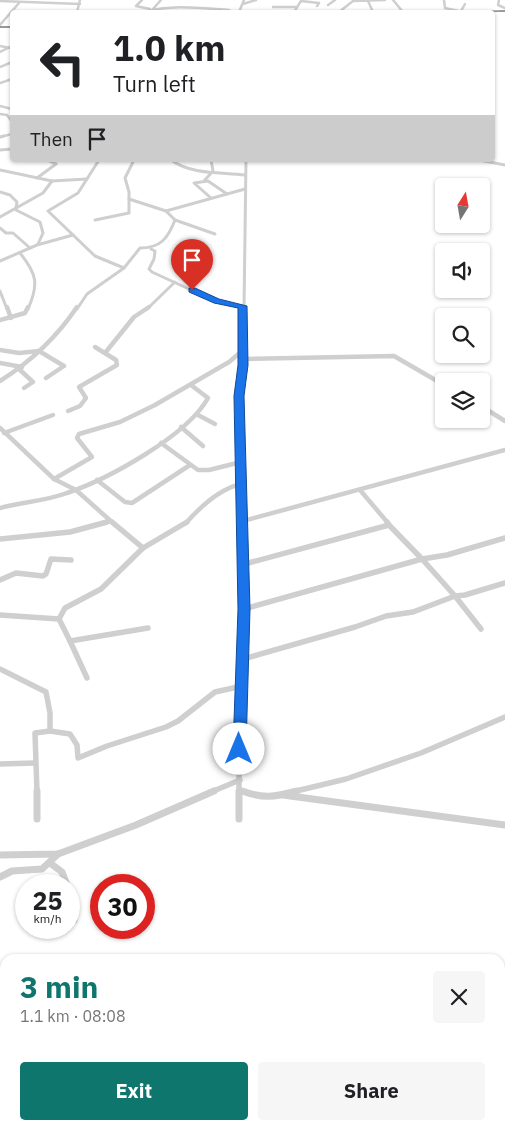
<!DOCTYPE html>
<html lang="en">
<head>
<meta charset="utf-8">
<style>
  :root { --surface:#fff; --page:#f6f6f6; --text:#202124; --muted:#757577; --accent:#0f766e }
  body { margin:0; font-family:"IBM Plex Sans",sans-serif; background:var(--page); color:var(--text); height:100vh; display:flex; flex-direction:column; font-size:19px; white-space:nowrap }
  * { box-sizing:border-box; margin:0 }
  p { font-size:16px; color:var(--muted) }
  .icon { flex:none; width:28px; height:28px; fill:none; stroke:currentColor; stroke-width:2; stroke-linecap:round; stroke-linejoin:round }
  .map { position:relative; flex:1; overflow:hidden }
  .side { position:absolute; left:0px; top:954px; width:505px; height:176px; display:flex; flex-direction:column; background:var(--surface); border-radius:15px 15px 0 0; box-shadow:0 1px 4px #0004 }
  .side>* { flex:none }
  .banner { position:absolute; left:10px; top:10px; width:485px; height:152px; border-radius:5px; box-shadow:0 1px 4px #0004; background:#fff; color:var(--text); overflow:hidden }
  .needle { width:32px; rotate:11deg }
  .fabs { position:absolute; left:435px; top:178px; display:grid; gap:10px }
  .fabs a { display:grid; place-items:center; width:55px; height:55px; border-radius:5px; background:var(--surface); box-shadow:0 1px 4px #0004; font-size:25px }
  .speed { position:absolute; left:15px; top:874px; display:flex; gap:10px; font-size:25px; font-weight:700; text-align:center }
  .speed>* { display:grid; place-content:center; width:65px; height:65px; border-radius:50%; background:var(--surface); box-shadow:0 1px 4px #0004; line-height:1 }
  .speed small { font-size:12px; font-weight:400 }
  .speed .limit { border:8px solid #d22; background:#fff; color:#111 }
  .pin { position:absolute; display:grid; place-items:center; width:42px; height:42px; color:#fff; margin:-51px -21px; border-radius:50% 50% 50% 0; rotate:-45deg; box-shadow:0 0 5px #0007 }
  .pin .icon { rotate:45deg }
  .me { position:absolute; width:55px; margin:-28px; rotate:0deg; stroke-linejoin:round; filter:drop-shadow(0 0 4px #0008) }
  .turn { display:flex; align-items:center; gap:18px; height:105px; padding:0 20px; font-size:22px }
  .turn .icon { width:65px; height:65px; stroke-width:2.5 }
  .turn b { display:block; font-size:35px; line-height:42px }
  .then { display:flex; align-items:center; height:48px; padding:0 20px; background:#0003; gap:10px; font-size:19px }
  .round { display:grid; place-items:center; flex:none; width:52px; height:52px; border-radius:5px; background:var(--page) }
  .head { display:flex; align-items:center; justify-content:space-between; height:85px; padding:0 20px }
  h1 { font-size:30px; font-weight:700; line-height:38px; color:var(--accent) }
  .button { display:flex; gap:10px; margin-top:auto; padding:10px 20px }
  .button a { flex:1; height:58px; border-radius:5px; background:var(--accent); color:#fff; font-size:20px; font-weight:700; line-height:58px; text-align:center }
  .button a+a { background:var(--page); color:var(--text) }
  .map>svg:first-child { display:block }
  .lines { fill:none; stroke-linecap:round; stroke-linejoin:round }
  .minor-far4 { stroke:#cfcfcf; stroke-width:2.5 }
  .minor-far3 { stroke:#cfcfcf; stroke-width:3 }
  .minor-far2 { stroke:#cfcfcf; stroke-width:4.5 }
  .minor-far1 { stroke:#cfcfcf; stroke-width:5.5 }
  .minor { stroke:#cfcfcf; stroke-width:7 }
  .highway { fill:#999; fill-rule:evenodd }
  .route { fill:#1a73e8; stroke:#114b97 }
</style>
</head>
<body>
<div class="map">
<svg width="505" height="1129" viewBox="0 0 505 1129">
  <rect width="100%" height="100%" fill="#fff"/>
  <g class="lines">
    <g class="minor-far4">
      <path d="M142 0 136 6 150 9"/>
      <path d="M393 0 403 12"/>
      <path d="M444 0 445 8 463 12"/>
      <path d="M499 0 498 5 505 8"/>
      <path d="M0 1 80 4"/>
      <path d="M368 1 373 12"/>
      <path d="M243 4 256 0"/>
      <path d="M328 5 335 0"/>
      <path d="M273 7H296"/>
      <path d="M153 9 161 0"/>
      <path d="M14 11 39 12"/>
      <path d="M461 11 465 4"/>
      <path d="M77 12 80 0"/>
      <path d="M144 12C172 4 200 8 229 10L232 12"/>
      <path d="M239 12 244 0"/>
      <path d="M294 12 301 1 319 3 317 6"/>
      <path d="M339 12 353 1 385 0"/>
      <path d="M0 25 19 3"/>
      <path d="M0 46 10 48"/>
      <path d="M0 52 12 46"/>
      <path d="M0 67 12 62"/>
      <path d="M0 83 12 79"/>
      <path d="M0 106 12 109"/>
      <path d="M0 114 7 115 12 122"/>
      <path d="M0 137 12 134"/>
    </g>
    <g class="minor-far3">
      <path d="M0 137 4 136"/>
      <path d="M0 150 12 149"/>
      <path d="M47 160 56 164"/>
      <path d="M99 160 78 193 48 211 95 256 124 268"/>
      <path d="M171 160C192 175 220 172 245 175"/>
      <path d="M479 160 505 165"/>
      <path d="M0 170 52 181 87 179"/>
      <path d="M37 178 56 164"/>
      <path d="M204 181 213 171 211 160"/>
      <path d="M0 192 10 195 17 202 16 208"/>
      <path d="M211 198 194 183 208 181 227 194"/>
      <path d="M129 199 166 211 175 220 215 234"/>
      <path d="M16 210 40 222 43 233 38 244"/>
      <path d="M166 211 245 189"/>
      <path d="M0 217 43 193 52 181"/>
      <path d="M95 220 129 213V192L125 178 134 160"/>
      <path d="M0 228 6 233H13L30 248"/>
      <path d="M151 249 155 251 154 259 149 269 152 272 217 302 242 306"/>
      <path d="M20 253C37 274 39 284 28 309"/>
      <path d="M0 261 37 245 73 235"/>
      <path d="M0 291 7 309"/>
      <path d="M77 309 87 294 124 268 140 248C161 248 168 238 175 220"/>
      <path d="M147 309 175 282"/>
      <path d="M244 309 246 160"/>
    </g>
    <g class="minor-far2">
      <path d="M7 307 11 318"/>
      <path d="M0 320 25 313 28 307"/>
      <path d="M0 350 19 353 39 351 64 366 46 378"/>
      <path d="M105 353 134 317 149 307"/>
      <path d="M243 359 394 356 444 385"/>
      <path d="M0 363 22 367"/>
      <path d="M19 369 33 382 24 388"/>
      <path d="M0 381C30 362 57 337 77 307"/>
      <path d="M481 406 505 421"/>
      <path d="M68 411 80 406 86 398 79 387 117 365 116 360 95 347"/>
      <path d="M198 415 215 424"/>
      <path d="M181 427 203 446"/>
      <path d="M0 428 54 479 76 490 113 523"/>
      <path d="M4 433 53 415"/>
      <path d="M161 443 198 470H209L241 462 239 396 243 365 244 307"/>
      <path d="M241 462 242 523"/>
      <path d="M54 479 92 457 77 438 79 434 120 422 155 405 229 362 242 351"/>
      <path d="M97 480 125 502 132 503 190 465"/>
      <path d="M360 490 388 523"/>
      <path d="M0 508C22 502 46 501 67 493 108 479 187 436 208 398L191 385"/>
      <path d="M243 521 505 450"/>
      <path d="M104 523 110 521"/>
      <path d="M186 523C201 506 219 489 241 484"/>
    </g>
    <g class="minor-far1">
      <path d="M112 522 143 548"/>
      <path d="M387 522 389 525"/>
      <path d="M0 539 70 532 107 522"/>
      <path d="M241 565 389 525 422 559 244 609"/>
      <path d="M0 580 16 573 43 576 46 574 51 559 71 560"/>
      <path d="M0 615 59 619"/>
      <path d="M148 628 70 641 59 619 65 608 101 589 143 548 187 522"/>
      <path d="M481 629 455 596 465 595 505 583"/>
      <path d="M70 641 87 678"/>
      <path d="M243 659 355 627 386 616 413 612 455 596 422 559 447 555 505 538"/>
      <path d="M0 669 46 692 50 713V731"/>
      <path d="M0 764 35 763"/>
      <path d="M239 790 246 792"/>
      <path d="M37 792 35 733 50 731 70 734 77 745 78 758 107 746 166 727 178 721 215 692 242 686"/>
      <path d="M211 792 240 780"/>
      <path d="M239 792V709L242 686 244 609 242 522"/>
      <path d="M292 792 346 779 421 753 505 717"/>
    </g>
    <g class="minor">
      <path d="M239 791V819"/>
      <path d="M242 791C264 799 274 797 297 791"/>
      <path d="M283 795 505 825"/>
      <path d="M37 819V791"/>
      <path d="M0 855 58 854 136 825 214 791"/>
      <path d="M50 863 62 872 67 885"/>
      <path d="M0 877 12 871 42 869 58 854"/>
      <path d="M69 892 74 920"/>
      <path d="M0 1048 5 1051"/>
    </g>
    <g class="highway">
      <path d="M505 10V12H469L471 11Z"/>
      <rect x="0" y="26" width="12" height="2"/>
    </g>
  </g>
  <path class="route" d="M189 288H195L219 299 247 306 248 365 244 396 250 609 246 749 244 753 239 755 235 753 233 749 238 609 234 396 238 365V308L214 303 189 292Z"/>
</svg>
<div class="fabs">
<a><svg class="needle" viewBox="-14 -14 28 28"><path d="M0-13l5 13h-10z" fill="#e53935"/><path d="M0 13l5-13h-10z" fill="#757577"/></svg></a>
<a><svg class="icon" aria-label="sound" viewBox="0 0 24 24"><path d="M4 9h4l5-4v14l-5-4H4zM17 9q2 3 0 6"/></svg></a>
<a><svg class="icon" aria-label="search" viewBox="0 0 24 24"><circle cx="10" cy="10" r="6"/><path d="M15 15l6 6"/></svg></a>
<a><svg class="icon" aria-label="layers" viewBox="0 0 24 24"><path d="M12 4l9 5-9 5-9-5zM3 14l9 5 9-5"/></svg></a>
</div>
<div class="speed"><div>25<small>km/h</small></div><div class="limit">30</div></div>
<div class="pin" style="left:192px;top:290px;background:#d93025"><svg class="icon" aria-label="arrive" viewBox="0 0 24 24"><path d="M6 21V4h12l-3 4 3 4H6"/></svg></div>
<svg class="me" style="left:239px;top:749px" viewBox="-20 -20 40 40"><circle r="19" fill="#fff"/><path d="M0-13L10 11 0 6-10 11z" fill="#1a73e8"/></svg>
<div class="banner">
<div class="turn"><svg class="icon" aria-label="left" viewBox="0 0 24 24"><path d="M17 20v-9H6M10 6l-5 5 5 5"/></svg><div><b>1.0 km</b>Turn left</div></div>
<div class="then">Then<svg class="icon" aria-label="arrive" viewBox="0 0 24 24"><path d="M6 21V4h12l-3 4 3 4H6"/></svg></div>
</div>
<section class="side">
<div class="head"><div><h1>3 min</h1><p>1.1 km · 08:08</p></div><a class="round"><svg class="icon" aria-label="close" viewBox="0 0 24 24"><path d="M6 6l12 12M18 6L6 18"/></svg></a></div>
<div class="button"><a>Exit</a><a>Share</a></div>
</section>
</div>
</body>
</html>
